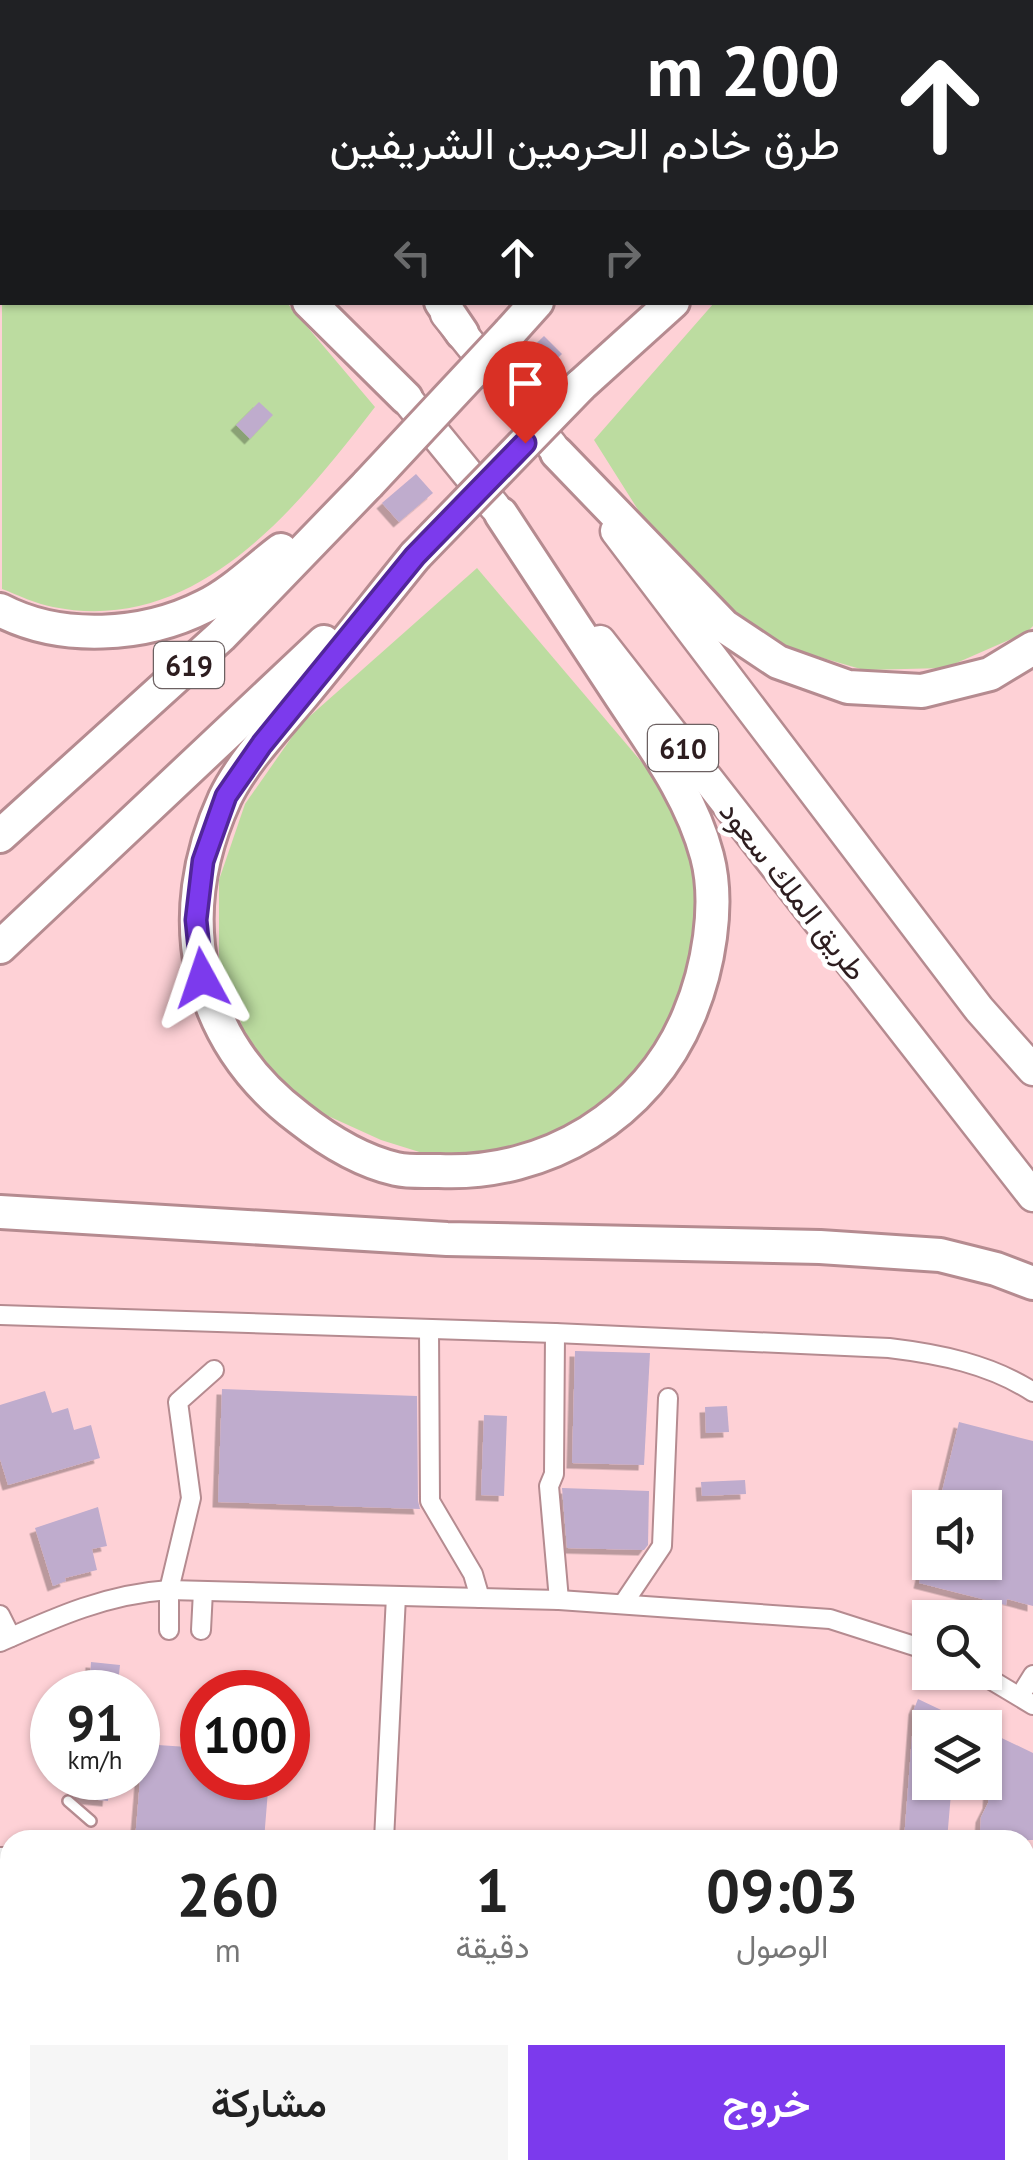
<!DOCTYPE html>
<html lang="ar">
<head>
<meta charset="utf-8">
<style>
  :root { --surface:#fff; --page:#f6f6f6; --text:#222; --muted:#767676; --accent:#7c3aed }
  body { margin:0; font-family:"PT Sans",Vazirmatn,sans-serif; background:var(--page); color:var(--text); direction:rtl; height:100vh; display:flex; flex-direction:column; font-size:38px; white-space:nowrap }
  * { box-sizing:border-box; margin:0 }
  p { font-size:32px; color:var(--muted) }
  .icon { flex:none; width:55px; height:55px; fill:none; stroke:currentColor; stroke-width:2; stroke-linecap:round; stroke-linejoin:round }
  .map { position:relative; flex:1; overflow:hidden; direction:ltr }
  .drawer { position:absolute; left:0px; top:1830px; width:1035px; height:350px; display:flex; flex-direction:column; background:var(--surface); border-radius:30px 30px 0 0; box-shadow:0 2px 8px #0004; direction:rtl }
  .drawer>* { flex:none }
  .hud { position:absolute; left:0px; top:0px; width:1035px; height:305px; box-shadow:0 2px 8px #0004; direction:rtl; background:#202124; color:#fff; overflow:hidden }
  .controls { position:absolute; left:912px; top:1490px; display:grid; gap:20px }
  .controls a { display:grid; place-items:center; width:90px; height:90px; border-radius:0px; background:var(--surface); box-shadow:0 2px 8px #0004; font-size:50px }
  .speed { position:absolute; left:30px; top:1670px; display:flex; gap:20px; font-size:50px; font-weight:700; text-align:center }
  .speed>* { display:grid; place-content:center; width:130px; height:130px; border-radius:50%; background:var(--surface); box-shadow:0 2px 8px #0004; line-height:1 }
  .speed small { font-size:25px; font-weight:400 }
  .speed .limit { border:15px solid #d22; background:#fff; color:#111 }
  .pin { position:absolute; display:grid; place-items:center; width:85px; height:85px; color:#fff; margin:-102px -42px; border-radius:50% 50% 50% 0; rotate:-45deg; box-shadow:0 0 10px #0007 }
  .pin .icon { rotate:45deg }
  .me { position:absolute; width:110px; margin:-55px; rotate:355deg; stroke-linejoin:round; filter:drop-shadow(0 0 8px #0008) }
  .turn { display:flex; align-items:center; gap:35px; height:210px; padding:0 30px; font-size:45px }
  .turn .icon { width:130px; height:130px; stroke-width:2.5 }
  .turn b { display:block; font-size:70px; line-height:85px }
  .lanes { display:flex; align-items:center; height:95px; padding:0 30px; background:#0003; justify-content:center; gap:50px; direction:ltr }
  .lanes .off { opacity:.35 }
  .eta { display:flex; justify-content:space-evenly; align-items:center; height:170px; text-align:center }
  .eta b { font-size:60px; font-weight:600; line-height:70px }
  .action { display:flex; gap:20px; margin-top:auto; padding:20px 30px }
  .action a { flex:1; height:115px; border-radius:0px; background:var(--accent); color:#fff; font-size:40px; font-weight:600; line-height:115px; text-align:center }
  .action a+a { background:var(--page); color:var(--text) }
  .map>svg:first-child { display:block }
  .green { fill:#bcdca0 }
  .building { fill:#bfaccd; filter:url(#shadow) }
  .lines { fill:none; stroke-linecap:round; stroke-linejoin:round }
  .service-casing { stroke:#b58b90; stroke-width:14 }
  .minor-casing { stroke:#b58b90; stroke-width:22 }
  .primary-casing { stroke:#b58b90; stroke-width:35 }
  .motorway-casing { stroke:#b58b90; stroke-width:38 }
  .service { stroke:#fff; stroke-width:9 }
  .minor { stroke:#fff; stroke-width:18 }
  .primary { stroke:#fff; stroke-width:30 }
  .motorway { stroke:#fff; stroke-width:32 }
  .motorway-bridge-casing { stroke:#b58b90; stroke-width:38; stroke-linecap:butt }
  .motorway-bridge { stroke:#fff; stroke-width:32 }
  .route-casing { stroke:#51269a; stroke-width:25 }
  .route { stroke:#7c3aed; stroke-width:18 }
  .labels { text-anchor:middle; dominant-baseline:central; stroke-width:9; stroke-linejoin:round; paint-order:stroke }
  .shield { fill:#fff; stroke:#6c6162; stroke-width:2.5 }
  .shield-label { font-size:28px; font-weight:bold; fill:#2d1d1f }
  .street-label { font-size:30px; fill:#2d1d1f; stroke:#fff }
</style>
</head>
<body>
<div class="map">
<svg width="1033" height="2180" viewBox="0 0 1033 2180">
  <defs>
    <filter id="shadow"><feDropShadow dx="-5.5" dy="5.5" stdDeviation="0" flood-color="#0004"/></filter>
  </defs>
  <rect width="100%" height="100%" fill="#fed1d6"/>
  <g class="green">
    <path d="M283 0H696L697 2H283Z"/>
    <path d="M2 230V302L287 303 375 407C297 508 197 636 53 607 36 604 18 595 2 589Z"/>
    <path d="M1033 257V626L1027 632 945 668 864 670 788 648 725 605 647 524 594 440 714 303 1032 302Z"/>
    <path d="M477 568 662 786 686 834 697 905 687 976 669 1030 617 1094 556 1132 506 1149 429 1155 381 1140 304 1105 249 1045 219 961V880L245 804 301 724Z"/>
  </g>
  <g class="building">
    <path d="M544 336 562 354 530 385 513 366Z"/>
    <path d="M259 402 273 415 250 439 236 425Z"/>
    <path d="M416 474 433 493 399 522 382 503Z"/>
    <path d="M575 1351 650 1353 644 1465 572 1463Z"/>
    <path d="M222 1389 417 1396 418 1501 420 1509 218 1502Z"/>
    <path d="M45 1391 52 1413 68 1408 74 1430 91 1425 100 1458 8 1485 0 1459V1405Z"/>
    <path d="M727 1406 729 1432 706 1433 705 1407Z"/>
    <path d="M484 1415 507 1416 504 1496 481 1495Z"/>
    <path d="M959 1422 1033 1441V1606L1007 1599 1006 1605 919 1583 924 1562H985V1508H938Z"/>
    <path d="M745 1480 746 1494 702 1496 701 1482Z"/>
    <path d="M562 1488 649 1491 648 1545 644 1550 567 1548Z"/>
    <path d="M98 1507 107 1546 92 1549 97 1570 65 1578 66 1581 53 1586 35 1528Z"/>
    <path d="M91 1662 120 1665 117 1692H89Z"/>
    <path d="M918 1699 979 1728H930V1782H952L947 1840H904L914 1709Z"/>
    <path d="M985 1730 1033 1753V1840H982L985 1834 980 1832 981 1817 988 1803 990 1771H985Z"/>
    <path d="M143 1744 202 1748V1778H269L264 1840H135Z"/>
    <path d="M81 1778H110L108 1801 79 1798Z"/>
  </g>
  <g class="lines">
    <g class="service-casing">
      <path id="service" d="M68 1801 91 1821"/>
    </g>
    <g class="minor-casing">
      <g id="minor">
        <path d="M0 1315 555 1333 889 1348C939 1354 990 1364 1033 1392"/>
        <path d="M429 1329 430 1501 473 1574 480 1598"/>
        <path d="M555 1333 554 1474 549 1486 559 1600"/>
        <path d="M623 1604 662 1546 668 1398"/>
        <path d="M0 1615 11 1637"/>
        <path d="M169 1630V1590L191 1498 178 1402 214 1370"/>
        <path d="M201 1630 203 1591"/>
        <path d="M0 1642C56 1617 107 1594 169 1590L559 1600 830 1619 930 1651"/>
        <path d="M978 1672 1033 1705"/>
        <path d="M1020 1696 1033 1675"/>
        <path d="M384 1840 396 1596"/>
        <path d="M0 1857H10"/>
        <path d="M1025 1962H1033"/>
        <path d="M1025 2111 1033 2032"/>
        <path d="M0 2145 10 2147"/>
        <path d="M205 2170 288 2180"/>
        <path d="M0 2171 71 2180"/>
        <path d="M348 2180 349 2170"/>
        <path d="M1018 2180 1019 2170"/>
      </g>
    </g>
    <g class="primary-casing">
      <g id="primary">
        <path d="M90 0 92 2"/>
        <path d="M189 0 191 2"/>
        <path d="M446 314 552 446"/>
        <path d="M410 403 495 507"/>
        <path d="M616 531 979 1009 1033 1070"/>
        <path d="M600 641 1033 1196"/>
      </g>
    </g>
    <g class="motorway-casing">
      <g id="motorway">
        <path d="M269 0 270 2"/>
        <path d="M712 2V0"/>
        <path d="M791 2 793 0"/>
        <path d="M886 2 888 0"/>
        <path d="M0 215 2 213"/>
        <path d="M1032 239H1033"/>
        <path d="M309 302 406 398"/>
        <path d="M441 302 462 333"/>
        <path d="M510 332 537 302"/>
        <path d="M580 386 673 302"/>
        <path d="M557 453 724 626 778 662 848 687 922 691 990 674 1033 648"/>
        <path d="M415 556C377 603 340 650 302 696 276 727 243 761 225 798 171 916 194 1039 299 1118 327 1140 361 1161 396 1169 409 1172 426 1171 439 1171 546 1176 648 1115 689 1015 708 970 720 905 707 856 691 795 652 744 618 692 579 633 540 573 501 514"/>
        <path d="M0 610C61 642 144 637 205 606 232 593 257 568 281 550"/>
        <path d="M0 836 221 636 368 484"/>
        <path d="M0 947 324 642"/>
        <path d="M0 1212 447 1239 820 1247 940 1255 996 1269 1033 1283"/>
      </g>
    </g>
    <use href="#service" class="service"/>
    <use href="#minor" class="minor"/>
    <use href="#primary" class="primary"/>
    <use href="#motorway" class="motorway"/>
    <g class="motorway-bridge-casing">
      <g id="motorway-bridge">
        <path d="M368 484 510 332"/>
        <path d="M415 556 580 386"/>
      </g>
    </g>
    <use href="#motorway-bridge" class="motorway-bridge"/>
  </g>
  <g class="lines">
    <g class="route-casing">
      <path id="route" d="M202 978 196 920 203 861 226 796 262 744 415 556 525 443"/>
    </g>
    <use href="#route" class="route"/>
  </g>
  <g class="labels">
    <g class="shield">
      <rect x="154" y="642" width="70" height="46" rx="8"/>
      <rect x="648" y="725" width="70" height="46" rx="8"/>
    </g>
    <g class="shield-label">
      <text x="189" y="665">619</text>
      <text x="683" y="748">610</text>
    </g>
    <g class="street-label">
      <text transform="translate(794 890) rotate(52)">طريق الملك سعود</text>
    </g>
  </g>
</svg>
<div class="controls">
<a><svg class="icon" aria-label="sound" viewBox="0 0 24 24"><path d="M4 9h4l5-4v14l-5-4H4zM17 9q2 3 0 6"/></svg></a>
<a><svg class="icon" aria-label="search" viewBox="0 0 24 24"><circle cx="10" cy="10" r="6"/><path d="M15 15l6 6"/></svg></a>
<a><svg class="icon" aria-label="layers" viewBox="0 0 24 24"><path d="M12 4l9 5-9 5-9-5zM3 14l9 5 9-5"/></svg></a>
</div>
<div class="speed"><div>91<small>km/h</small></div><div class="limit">100</div></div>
<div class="pin" style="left:525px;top:443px;background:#d93025"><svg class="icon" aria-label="arrive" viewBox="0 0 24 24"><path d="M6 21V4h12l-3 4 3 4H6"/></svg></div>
<svg class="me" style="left:202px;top:978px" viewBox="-20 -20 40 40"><path d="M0-17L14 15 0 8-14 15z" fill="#7c3aed" stroke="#fff" stroke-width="4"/></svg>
<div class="hud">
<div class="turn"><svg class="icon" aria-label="ahead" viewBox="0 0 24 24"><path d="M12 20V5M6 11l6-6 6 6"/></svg><div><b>200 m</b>طرق خادم الحرمين الشريفين</div></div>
<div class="lanes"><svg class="icon off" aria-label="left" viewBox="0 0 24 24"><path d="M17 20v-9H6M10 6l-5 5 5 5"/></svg><svg class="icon" aria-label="ahead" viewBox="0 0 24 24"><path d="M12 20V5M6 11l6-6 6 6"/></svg><svg class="icon off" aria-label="right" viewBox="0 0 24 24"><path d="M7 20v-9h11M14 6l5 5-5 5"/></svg></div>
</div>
<section class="drawer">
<div class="eta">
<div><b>09:03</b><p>الوصول</p></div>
<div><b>1</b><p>دقيقة</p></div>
<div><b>260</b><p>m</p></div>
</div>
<div class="action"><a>خروج</a><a>مشاركة</a></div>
</section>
</div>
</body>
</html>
